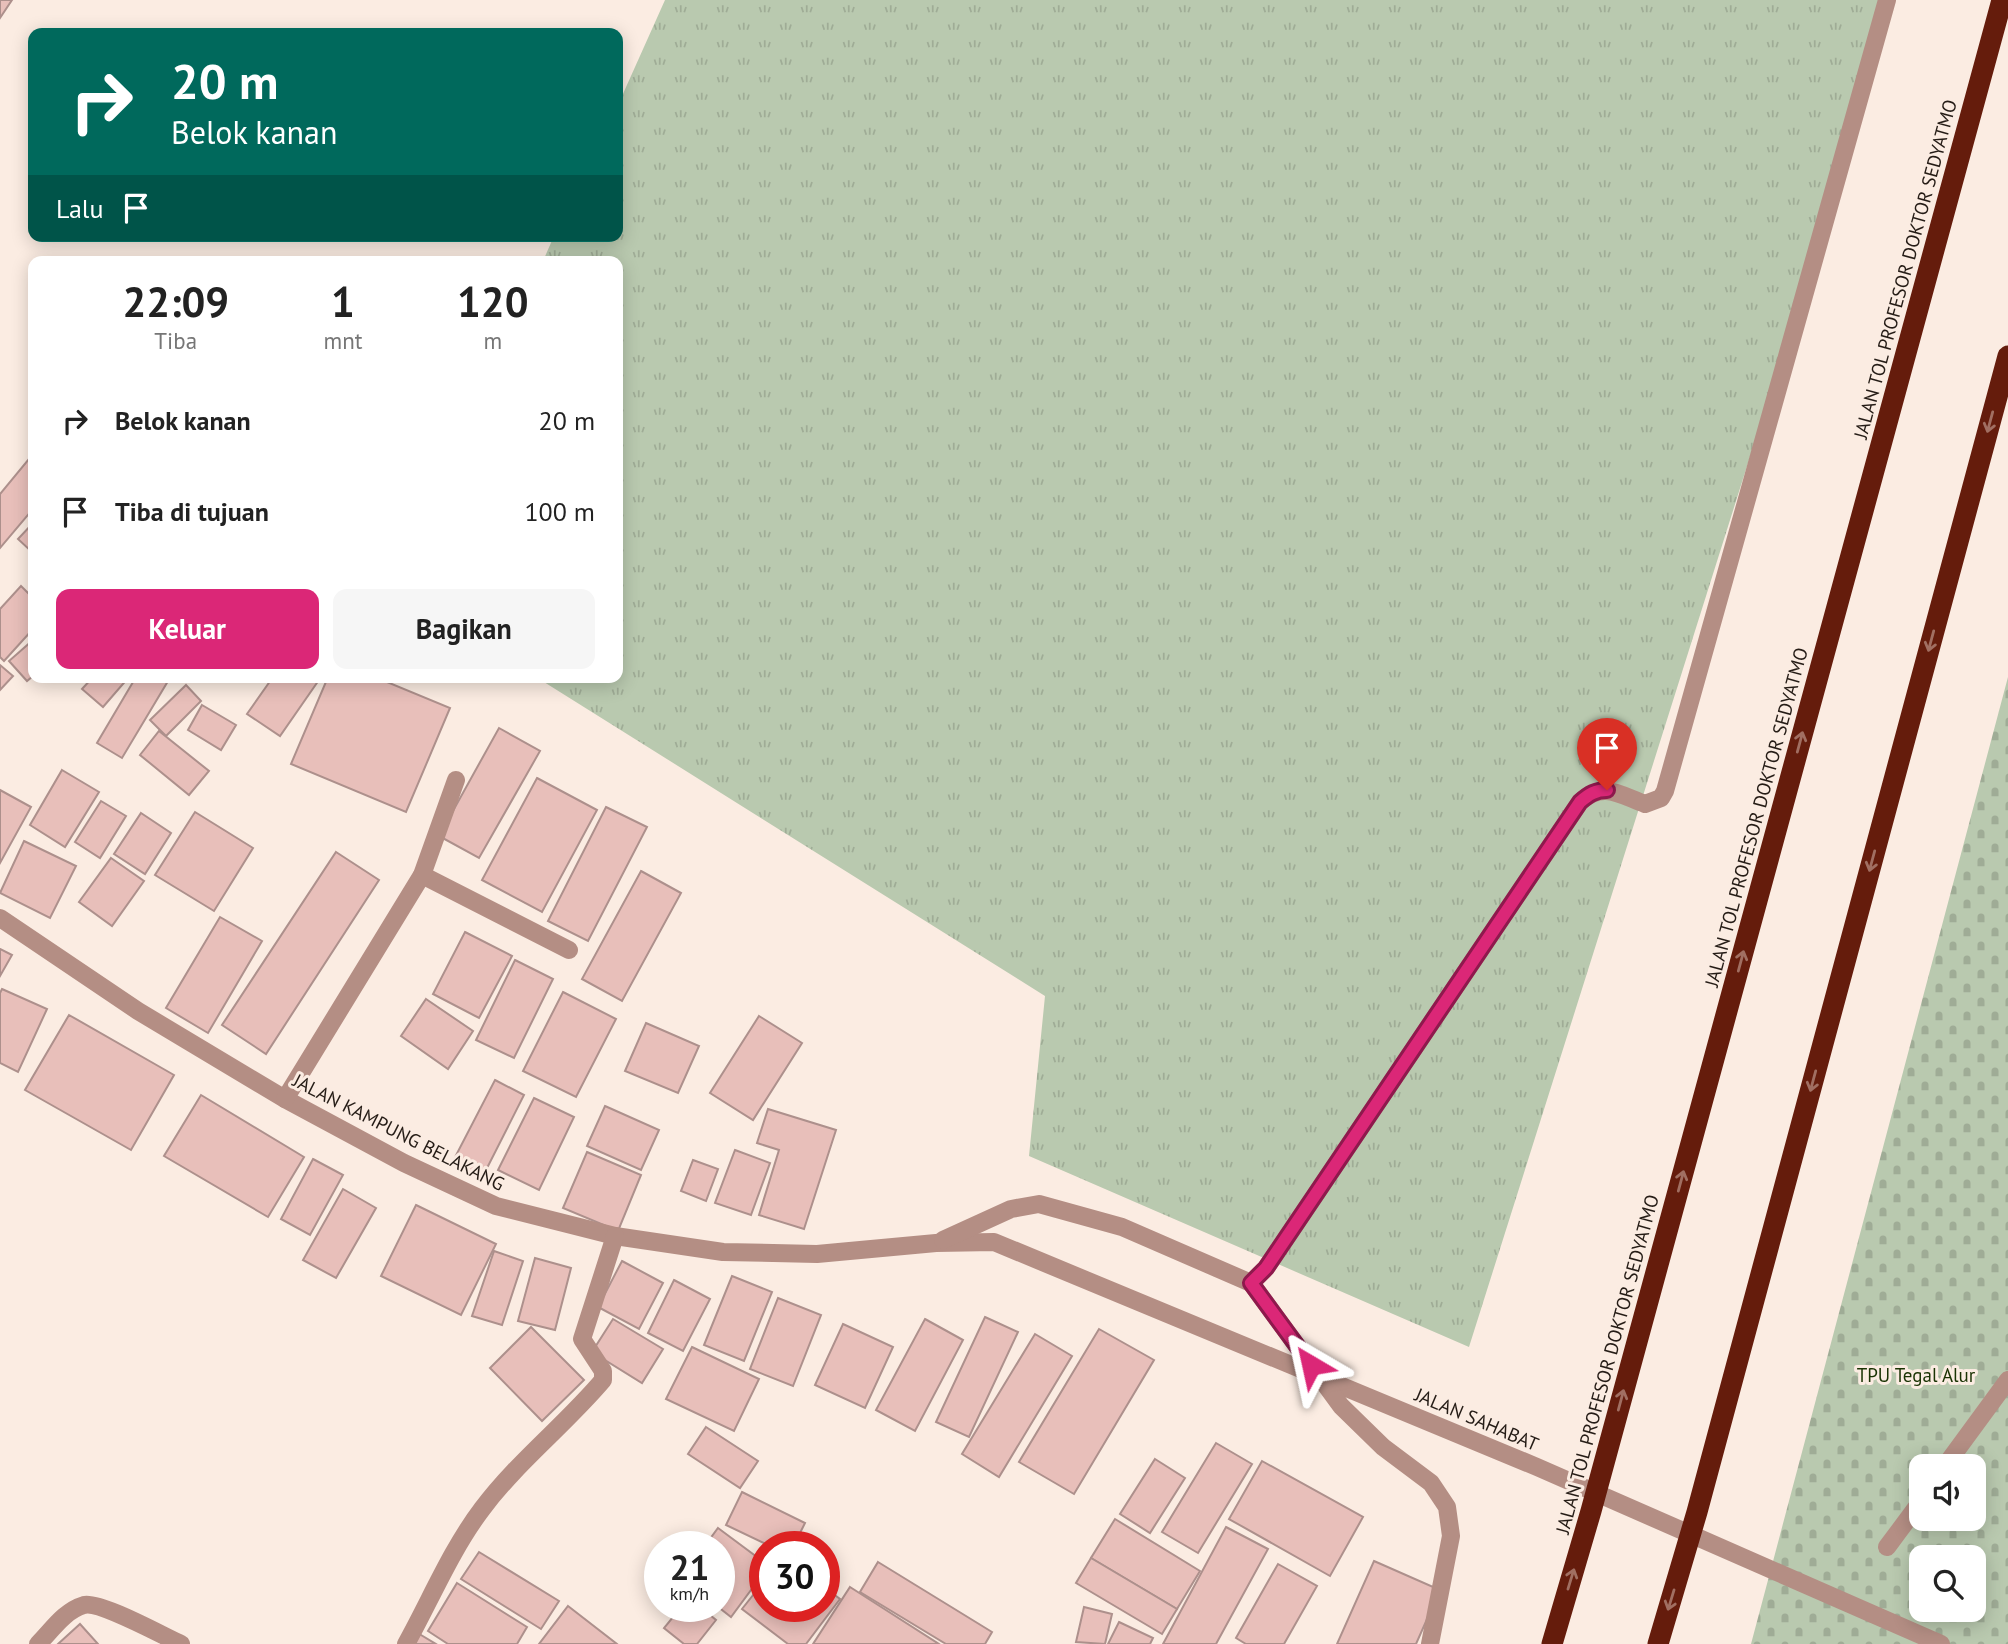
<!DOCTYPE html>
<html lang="id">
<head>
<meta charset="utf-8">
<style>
  :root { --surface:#fff; --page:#f6f6f6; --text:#222; --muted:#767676; --accent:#db2777 }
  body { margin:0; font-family:"PT Sans",sans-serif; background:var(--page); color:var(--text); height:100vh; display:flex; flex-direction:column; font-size:26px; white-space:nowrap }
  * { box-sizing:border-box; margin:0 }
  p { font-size:23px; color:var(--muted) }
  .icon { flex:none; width:38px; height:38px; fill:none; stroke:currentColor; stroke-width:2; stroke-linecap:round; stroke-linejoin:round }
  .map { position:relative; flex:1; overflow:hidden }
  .side { position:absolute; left:28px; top:256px; width:595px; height:427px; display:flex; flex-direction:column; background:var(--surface); border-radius:14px; box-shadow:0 4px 18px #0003 }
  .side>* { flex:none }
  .banner { position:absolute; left:28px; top:28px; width:595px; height:214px; border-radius:14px; box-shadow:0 4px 18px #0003; background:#00695c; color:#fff; overflow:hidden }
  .buttons { position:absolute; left:1909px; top:1454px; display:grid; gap:14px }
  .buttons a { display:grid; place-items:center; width:77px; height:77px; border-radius:14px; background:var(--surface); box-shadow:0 4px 18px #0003; font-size:35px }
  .speed { position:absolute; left:644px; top:1531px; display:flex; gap:14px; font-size:35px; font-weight:700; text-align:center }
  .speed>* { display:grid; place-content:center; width:91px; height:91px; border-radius:50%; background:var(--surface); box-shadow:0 4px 18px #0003; line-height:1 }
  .speed small { font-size:18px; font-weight:400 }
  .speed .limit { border:10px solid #d22; background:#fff; color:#111 }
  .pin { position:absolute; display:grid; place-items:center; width:60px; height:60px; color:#fff; margin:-72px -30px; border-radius:50% 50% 50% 0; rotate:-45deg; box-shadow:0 0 7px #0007 }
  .pin .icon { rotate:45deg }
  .me { position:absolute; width:77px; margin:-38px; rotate:324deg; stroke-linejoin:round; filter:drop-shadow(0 0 5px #0008) }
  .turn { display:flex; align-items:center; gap:24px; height:147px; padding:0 28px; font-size:32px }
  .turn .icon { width:91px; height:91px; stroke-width:2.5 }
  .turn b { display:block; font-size:49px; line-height:60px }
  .then { display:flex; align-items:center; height:66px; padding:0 28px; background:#0003; gap:14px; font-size:26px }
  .eta { display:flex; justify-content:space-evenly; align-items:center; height:119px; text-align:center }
  .eta b { font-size:42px; font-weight:600; line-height:49px }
  .primary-button { display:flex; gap:14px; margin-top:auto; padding:14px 28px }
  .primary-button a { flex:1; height:80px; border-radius:14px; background:var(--accent); color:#fff; font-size:28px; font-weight:600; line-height:80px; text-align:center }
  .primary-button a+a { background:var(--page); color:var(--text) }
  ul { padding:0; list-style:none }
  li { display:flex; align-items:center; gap:21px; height:91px; padding:0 28px }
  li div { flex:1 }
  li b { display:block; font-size:26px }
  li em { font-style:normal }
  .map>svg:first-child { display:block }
  .grass { fill:url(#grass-tufts) }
  .cemetery { fill:url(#cemetery-stones); fill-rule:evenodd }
  .building { fill:#e8bfba; stroke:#ad908c; stroke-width:2 }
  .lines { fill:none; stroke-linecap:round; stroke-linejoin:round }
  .minor { stroke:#b48e84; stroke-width:18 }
  .highway { stroke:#651c0c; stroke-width:21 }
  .oneway { stroke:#a16f62 }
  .route-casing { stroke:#8e194d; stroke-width:18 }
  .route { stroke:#db2777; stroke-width:12 }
  .labels { text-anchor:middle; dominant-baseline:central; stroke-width:6; stroke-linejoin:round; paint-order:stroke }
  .street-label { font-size:19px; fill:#251c16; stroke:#fbece2 }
  .park-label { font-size:19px; fill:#1a3303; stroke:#fbece2 }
</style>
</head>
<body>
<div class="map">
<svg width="2008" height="1644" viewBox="0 0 2008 1644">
  <defs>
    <pattern id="grass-tufts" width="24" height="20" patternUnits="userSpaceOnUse" patternTransform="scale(1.75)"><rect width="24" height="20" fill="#b9c9af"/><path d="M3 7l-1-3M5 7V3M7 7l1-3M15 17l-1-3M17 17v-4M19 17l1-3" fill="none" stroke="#9fac96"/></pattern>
    <pattern id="cemetery-stones" width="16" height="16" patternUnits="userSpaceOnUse" patternTransform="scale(1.75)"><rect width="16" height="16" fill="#b9c9af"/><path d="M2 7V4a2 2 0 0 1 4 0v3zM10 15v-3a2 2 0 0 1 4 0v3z" fill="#9fac96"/></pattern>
  </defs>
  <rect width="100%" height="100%" fill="#fbece2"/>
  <path class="grass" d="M665 0H1890L1790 330 1469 1347 1029 1156 1045 996 536 677H618V261H543L554 236H618V105Z"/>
  <path class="cemetery" d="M2008 677V1644H1751ZM1922 1466H1974V1519H1922ZM1922 1558H1974V1610H1922Z"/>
  <g class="building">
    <path d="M0 0H12L0 18Z"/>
    <path d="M33 454V509L0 548V494Z"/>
    <path d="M33 523V553L18 539Z"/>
    <path d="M21 586 33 598V629L4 661 0 657V609Z"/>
    <path d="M33 640V676L27 681 9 661Z"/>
    <path d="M0 665 13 676 0 690Z"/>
    <path d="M93 677H129L103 707 82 689Z"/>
    <path d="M136 677H161L168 681 122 758 97 743Z"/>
    <path d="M273 677H321L280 736 247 714Z"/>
    <path d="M328 677H375L450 708 406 812 291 764Z"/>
    <path d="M186 685 201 701 166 736 150 720Z"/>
    <path d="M202 705 236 725 221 750 188 730Z"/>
    <path d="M499 728 540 751 479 858 439 836Z"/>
    <path d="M159 731 209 771 189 795 140 755Z"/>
    <path d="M62 770 99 792 65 847 30 825Z"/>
    <path d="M537 778 597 810 542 912 482 880Z"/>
    <path d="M0 790 31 807 0 863Z"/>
    <path d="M101 801 126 816 100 858 75 842Z"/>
    <path d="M606 807 647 827 588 941 548 921Z"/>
    <path d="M195 812 253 848 214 911 155 875Z"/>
    <path d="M141 813 171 833 145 874 114 854Z"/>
    <path d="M24 841 76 866 50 918 0 893Z"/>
    <path d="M336 852 379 880 266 1054 222 1025Z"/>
    <path d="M111 858 144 881 112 926 79 902Z"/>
    <path d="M641 871 681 893 622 1001 582 979Z"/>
    <path d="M220 917 262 941 208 1033 166 1008Z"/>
    <path d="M465 932 512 956 479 1018 433 994Z"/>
    <path d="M0 949 12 955 0 976Z"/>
    <path d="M515 960 553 979 514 1058 476 1040Z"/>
    <path d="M2 989 47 1009 18 1072 0 1063V993Z"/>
    <path d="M563 992 616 1019 576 1097 523 1071Z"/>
    <path d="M426 999 473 1031 448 1069 401 1036Z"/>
    <path d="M69 1015 174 1075 131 1150 25 1090Z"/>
    <path d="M759 1016 802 1043 753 1120 710 1093Z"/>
    <path d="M646 1023 699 1046 678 1093 625 1071Z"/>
    <path d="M495 1080 524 1095 482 1178 452 1163Z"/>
    <path d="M201 1095 304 1157 268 1217 164 1156Z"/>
    <path d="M534 1098 574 1117 539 1190 498 1170Z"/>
    <path d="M605 1106 659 1130 641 1170 587 1146Z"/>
    <path d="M768 1109 836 1130 804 1229 759 1215 779 1150 757 1143Z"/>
    <path d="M735 1150 770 1163 751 1215 715 1203Z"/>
    <path d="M587 1152 641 1175 618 1231 563 1208Z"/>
    <path d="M313 1159 343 1175 310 1235 281 1219Z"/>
    <path d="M693 1160 718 1169 706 1201 681 1191Z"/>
    <path d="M343 1189 376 1208 336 1278 303 1260Z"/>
    <path d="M416 1205 496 1244 461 1315 381 1276Z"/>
    <path d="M494 1251 523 1261 502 1325 472 1316Z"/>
    <path d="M535 1258 571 1268 555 1330 518 1321Z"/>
    <path d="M622 1261 663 1283 639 1329 598 1307Z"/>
    <path d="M732 1276 772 1292 744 1361 704 1345Z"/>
    <path d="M674 1280 710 1299 683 1351 648 1333Z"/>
    <path d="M778 1298 821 1315 793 1386 750 1369Z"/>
    <path d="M985 1317 1018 1332 969 1437 936 1422Z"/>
    <path d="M613 1319 663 1349 642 1383 592 1352Z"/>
    <path d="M925 1319 963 1340 915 1431 876 1410Z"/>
    <path d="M843 1324 893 1347 865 1408 815 1385Z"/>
    <path d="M531 1327 584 1380 542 1421 490 1368Z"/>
    <path d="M1099 1329 1154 1360 1074 1494 1019 1462Z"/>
    <path d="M1035 1334 1072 1356 999 1477 962 1454Z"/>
    <path d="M692 1347 759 1379 734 1431 666 1399Z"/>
    <path d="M706 1427 758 1461 740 1488 688 1454Z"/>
    <path d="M1216 1443 1252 1464 1198 1553 1162 1532Z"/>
    <path d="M1155 1459 1185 1478 1150 1533 1120 1514Z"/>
    <path d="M1262 1461 1363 1517 1330 1576 1229 1519Z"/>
    <path d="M742 1492 805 1523 793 1547H772L726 1525Z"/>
    <path d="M1115 1519 1200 1571 1177 1609 1091 1558Z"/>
    <path d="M1226 1527 1268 1549 1216 1644H1163Z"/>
    <path d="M718 1528 765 1563V1571L731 1617 717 1606H719V1547H704Z"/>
    <path d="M479 1552 559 1601 541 1629 461 1579Z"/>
    <path d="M1091 1558 1177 1609 1162 1634 1076 1583Z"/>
    <path d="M1374 1561 1440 1590 1416 1644H1337Z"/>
    <path d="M878 1562 992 1632 985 1644H946L860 1592Z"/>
    <path d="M1278 1564 1317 1586 1284 1644H1246L1236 1638Z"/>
    <path d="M765 1580V1606H824V1587L840 1599 806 1644H788L742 1609Z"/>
    <path d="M457 1583 527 1627 517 1644H448L428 1631Z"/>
    <path d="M850 1587 939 1644H813Z"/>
    <path d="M568 1606 617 1644H539Z"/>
    <path d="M682 1606H699L716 1620 697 1644H684L664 1628Z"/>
    <path d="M1084 1607 1112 1614 1105 1644 1076 1642Z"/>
    <path d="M1119 1622 1153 1638 1150 1644H1108Z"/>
    <path d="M80 1624 98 1644H58Z"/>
    <path d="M416 1632 436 1644H409Z"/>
  </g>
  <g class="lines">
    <g class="minor">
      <path d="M422 875 569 950"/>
      <path d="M0 918 138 1011 285 1099 404 1163 496 1206 615 1236 723 1252 817 1254 936 1243 994 1242 1537 1467 1941 1644"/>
      <path d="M285 1099 422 875 456 780"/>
      <path d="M943 1240 1011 1209 1039 1204 1122 1227 1251 1283 1266 1268 1580 802C1603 781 1620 795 1645 804L1661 798 1665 791 1887 0"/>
      <path d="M1251 1283 1341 1406 1383 1447 1431 1483 1447 1507 1451 1536 1430 1644"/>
      <path d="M1945 1466 2008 1380"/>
      <path d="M1887 1547 1922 1500"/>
      <path d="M38 1644C52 1630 64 1611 84 1605 100 1601 163 1636 181 1644"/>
      <path d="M406 1644C431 1599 451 1550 482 1509 518 1461 565 1425 603 1380V1371L582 1339 615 1236"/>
    </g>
    <g class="highway">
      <path d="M1552 1644 1591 1511 2002 0"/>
      <path d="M1658 1644 1697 1512 2008 356"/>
    </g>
  </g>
  <defs><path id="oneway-shaft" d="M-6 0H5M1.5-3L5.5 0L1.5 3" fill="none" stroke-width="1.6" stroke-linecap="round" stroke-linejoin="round" transform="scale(1.75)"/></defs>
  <g class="oneway">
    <use href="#oneway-shaft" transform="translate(1990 422) rotate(105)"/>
    <use href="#oneway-shaft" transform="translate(1931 641) rotate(105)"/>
    <use href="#oneway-shaft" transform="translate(1800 742) rotate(-75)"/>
    <use href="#oneway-shaft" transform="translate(1872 861) rotate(105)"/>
    <use href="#oneway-shaft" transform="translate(1741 961) rotate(-75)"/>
    <use href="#oneway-shaft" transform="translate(1813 1081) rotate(105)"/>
    <use href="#oneway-shaft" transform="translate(1681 1181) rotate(-75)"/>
    <use href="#oneway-shaft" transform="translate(1621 1400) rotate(-75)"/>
    <use href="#oneway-shaft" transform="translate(1571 1579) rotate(-73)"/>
    <use href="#oneway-shaft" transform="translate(1671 1600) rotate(107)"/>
  </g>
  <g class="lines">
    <g class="route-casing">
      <path id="route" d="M1311 1365 1251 1283 1266 1268 1580 802C1589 794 1596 790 1607 790"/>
    </g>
    <use href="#route" class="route"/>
  </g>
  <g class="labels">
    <g class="street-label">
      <text transform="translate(1905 269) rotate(-75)">JALAN TOL PROFESOR DOKTOR SEDYATMO</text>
      <text transform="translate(1756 817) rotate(-75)">JALAN TOL PROFESOR DOKTOR SEDYATMO</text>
      <text transform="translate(399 1132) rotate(27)">JALAN KAMPUNG BELAKANG</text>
      <text transform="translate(1607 1364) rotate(-75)">JALAN TOL PROFESOR DOKTOR SEDYATMO</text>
      <text transform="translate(1477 1419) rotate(23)">JALAN SAHABAT</text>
    </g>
    <g class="park-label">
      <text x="1916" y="1375">TPU Tegal Alur</text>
    </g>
  </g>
</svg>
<div class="buttons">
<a><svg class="icon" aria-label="sound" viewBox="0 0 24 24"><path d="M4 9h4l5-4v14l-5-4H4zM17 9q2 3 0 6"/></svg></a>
<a><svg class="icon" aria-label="search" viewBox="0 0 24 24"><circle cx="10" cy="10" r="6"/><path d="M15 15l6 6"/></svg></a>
</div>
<div class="speed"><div>21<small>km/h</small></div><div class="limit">30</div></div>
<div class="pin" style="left:1607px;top:790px;background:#d93025"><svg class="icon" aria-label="arrive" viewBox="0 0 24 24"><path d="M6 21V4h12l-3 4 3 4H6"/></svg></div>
<svg class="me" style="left:1311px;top:1365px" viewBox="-20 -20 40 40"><path d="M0-17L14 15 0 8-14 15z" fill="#db2777" stroke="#fff" stroke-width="4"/></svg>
<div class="banner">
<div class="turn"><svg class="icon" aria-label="right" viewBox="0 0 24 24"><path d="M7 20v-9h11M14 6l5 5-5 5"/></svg><div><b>20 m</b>Belok kanan</div></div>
<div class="then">Lalu<svg class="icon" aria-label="arrive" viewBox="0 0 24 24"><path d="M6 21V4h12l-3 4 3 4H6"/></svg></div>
</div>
<section class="side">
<div class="eta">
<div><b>22:09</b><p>Tiba</p></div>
<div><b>1</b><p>mnt</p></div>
<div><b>120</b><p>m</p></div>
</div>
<ul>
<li><svg class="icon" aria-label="right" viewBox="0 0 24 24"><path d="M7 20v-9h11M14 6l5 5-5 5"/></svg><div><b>Belok kanan</b></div><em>20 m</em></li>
<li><svg class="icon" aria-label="arrive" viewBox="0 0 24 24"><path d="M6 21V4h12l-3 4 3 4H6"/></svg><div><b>Tiba di tujuan</b></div><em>100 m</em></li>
</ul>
<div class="primary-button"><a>Keluar</a><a>Bagikan</a></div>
</section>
</div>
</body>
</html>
